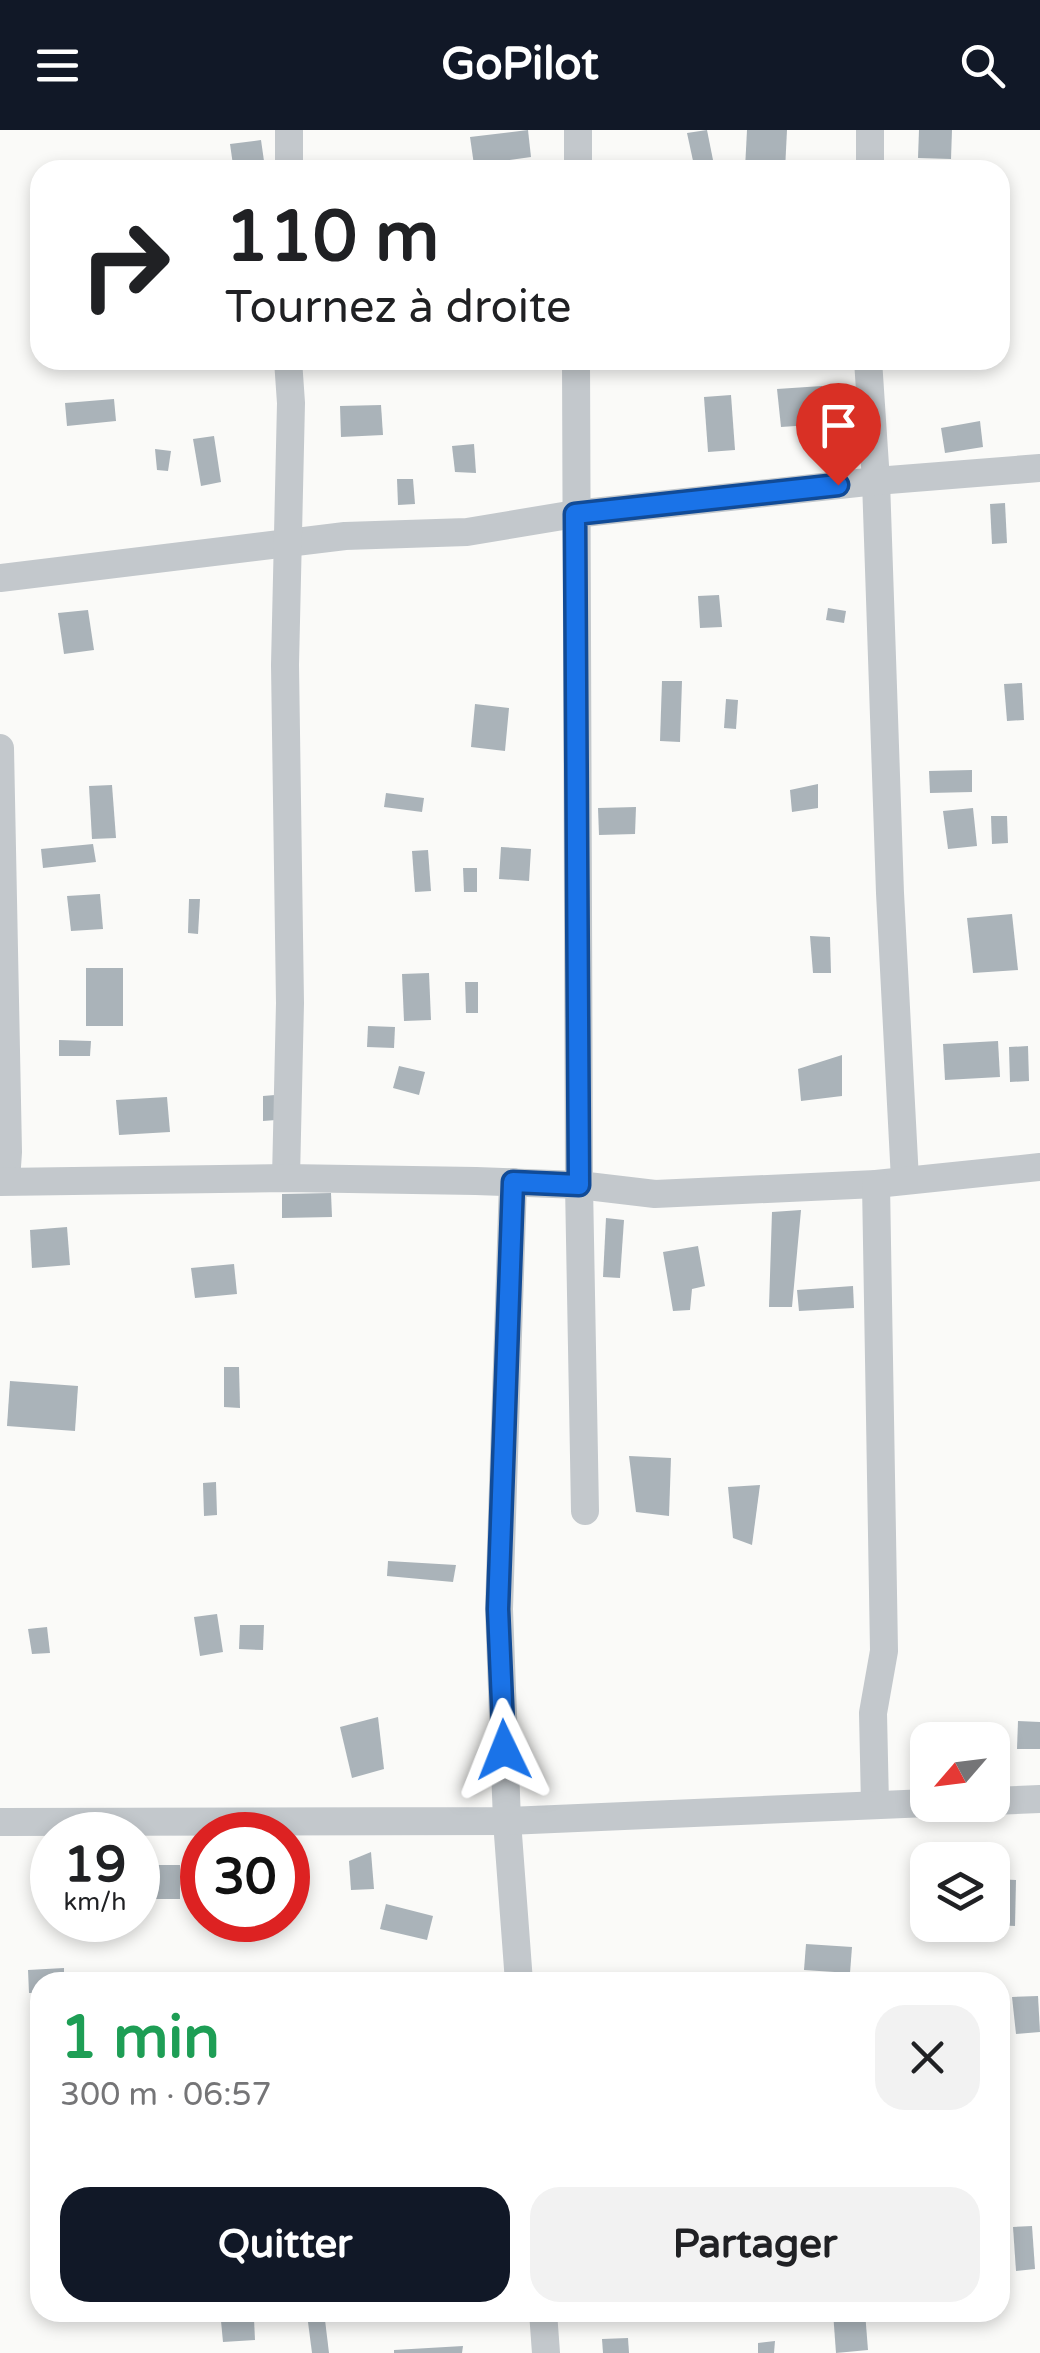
<!DOCTYPE html>
<html lang="fr">
<head>
<meta charset="utf-8">
<style>
  :root { --surface:#fff; --page:#f2f2f2; --text:#202124; --muted:#757577; --accent:#111827 }
  body { margin:0; font-family:"Varela Round",sans-serif; background:var(--page); color:var(--text); height:100vh; display:flex; flex-direction:column; font-size:38px; white-space:nowrap }
  * { box-sizing:border-box; margin:0 }
  p { font-size:32px; color:var(--muted) }
  .icon { flex:none; width:55px; height:55px; fill:none; stroke:currentColor; stroke-width:2; stroke-linecap:round; stroke-linejoin:round }
  .map { position:relative; flex:1; overflow:hidden }
  .side { position:absolute; left:30px; top:1842px; width:980px; height:350px; display:flex; flex-direction:column; background:var(--surface); border-radius:30px; box-shadow:0 5px 15px #0003 }
  .side>* { flex:none }
  .guide { position:absolute; left:30px; top:30px; width:980px; height:210px; border-radius:30px; box-shadow:0 5px 15px #0003; background:#fff; color:var(--text); overflow:hidden }
  .needle { width:65px; rotate:242deg }
  .fabs { position:absolute; left:910px; top:1592px; display:grid; gap:20px }
  .fabs a { display:grid; place-items:center; width:100px; height:100px; border-radius:20px; background:var(--surface); box-shadow:0 5px 15px #0003; font-size:50px }
  .speed { position:absolute; left:30px; top:1682px; display:flex; gap:20px; font-size:50px; font-weight:700; text-align:center }
  .speed>* { display:grid; place-content:center; width:130px; height:130px; border-radius:50%; background:var(--surface); box-shadow:0 5px 15px #0003; line-height:1 }
  .speed small { font-size:25px; font-weight:400 }
  .speed .limit { border:15px solid #d22; background:#fff; color:#111 }
  .pin { position:absolute; display:grid; place-items:center; width:85px; height:85px; color:#fff; margin:-102px -42px; border-radius:50% 50% 50% 0; rotate:-45deg; box-shadow:0 0 10px #0007 }
  .pin .icon { rotate:45deg }
  .me { position:absolute; width:110px; margin:-55px; rotate:358deg; stroke-linejoin:round; filter:drop-shadow(0 0 8px #0008) }
  .turn { display:flex; align-items:center; gap:35px; height:210px; padding:0 30px; font-size:45px }
  .turn .icon { width:130px; height:130px; stroke-width:2.5 }
  .turn b { display:block; font-size:70px; line-height:85px }
  .round { display:grid; place-items:center; flex:none; width:105px; height:105px; border-radius:30px; background:var(--page) }
  .overview { display:flex; align-items:center; justify-content:space-between; height:170px; padding:0 30px }
  h1 { font-size:60px; font-weight:700; line-height:75px; color:#1e9e55 }
  .action { display:flex; gap:20px; margin-top:auto; padding:20px 30px }
  .action a { flex:1; height:115px; border-radius:30px; background:var(--accent); color:#fff; font-size:40px; font-weight:700; line-height:115px; text-align:center }
  .action a+a { background:var(--page); color:var(--text) }
  header { display:flex; justify-content:space-between; align-items:center; height:130px; padding:0 30px; background:var(--accent); color:#fff; font-size:45px; font-weight:700 }
  .map>svg:first-child { display:block }
  .building { fill:#aab3b9 }
  .lines { fill:none; stroke-linecap:round; stroke-linejoin:round }
  .street { stroke:#c3c8cc; stroke-width:28 }
  .route-casing { stroke:#114b97; stroke-width:25 }
  .route { stroke:#1a73e8; stroke-width:18 }
</style>
</head>
<body>
<header><svg class="icon" aria-label="menu" viewBox="0 0 24 24"><path d="M4 6h16M4 12h16M4 18h16"/></svg>GoPilot<svg class="icon" aria-label="search" viewBox="0 0 24 24"><circle cx="10" cy="10" r="6"/><path d="M15 15l6 6"/></svg></header>
<div class="map">
<svg width="1040" height="2223" viewBox="0 0 1040 2223">
  <rect width="100%" height="100%" fill="#fafaf8"/>
  <g class="building">
    <path d="M528 0 531 27 474 35 470 7Z"/>
    <path d="M707 0 715 40H695L687 3Z"/>
    <path d="M747 0H787L785 40 745 39Z"/>
    <path d="M919 0H952L951 29 918 28Z"/>
    <path d="M261 10 264 31 233 35 230 14Z"/>
    <path d="M209 34V40H170V37Z"/>
    <path d="M822 256 825 294 781 297 777 259Z"/>
    <path d="M731 265 735 320 708 322 704 267Z"/>
    <path d="M114 269 116 291 67 296 65 273Z"/>
    <path d="M381 275 383 305 341 307 340 276Z"/>
    <path d="M980 291 983 317 945 323 941 298Z"/>
    <path d="M214 306 221 352 201 356 193 309Z"/>
    <path d="M474 314 476 343 455 342 452 316Z"/>
    <path d="M155 319 171 321 168 341 157 340Z"/>
    <path d="M397 349H413L415 374 398 375Z"/>
    <path d="M1005 373 1007 413 992 414 990 374Z"/>
    <path d="M719 465 722 497 700 498 698 466Z"/>
    <path d="M828 478 846 481 844 493 826 490Z"/>
    <path d="M88 480 94 520 64 524 58 483Z"/>
    <path d="M662 551H682L680 612 660 611Z"/>
    <path d="M1022 553 1024 590 1007 591 1004 554Z"/>
    <path d="M726 569 738 570 736 599 724 598Z"/>
    <path d="M475 574 509 578 505 621 471 617Z"/>
    <path d="M972 640V662L930 663 929 641Z"/>
    <path d="M818 654V678L792 682 790 660Z"/>
    <path d="M112 655 116 708 92 709 89 656Z"/>
    <path d="M386 663 424 668 422 682 384 677Z"/>
    <path d="M636 677 635 704 599 705 598 678Z"/>
    <path d="M973 678 977 716 948 719 943 681Z"/>
    <path d="M991 686H1007L1008 713 992 714Z"/>
    <path d="M93 714 96 732 43 738 41 719Z"/>
    <path d="M501 717 531 719 529 751 499 749Z"/>
    <path d="M428 720 431 761 415 762 412 721Z"/>
    <path d="M463 738H477V762H464Z"/>
    <path d="M100 764 103 799 71 801 67 766Z"/>
    <path d="M189 769H200L198 804 188 803Z"/>
    <path d="M1012 784 1018 840 973 843 967 788Z"/>
    <path d="M810 806 830 807 831 843H813Z"/>
    <rect x="86" y="838" width="37" height="58"/>
    <path d="M429 843 431 890 404 891 402 844Z"/>
    <path d="M465 852H478V883H466Z"/>
    <path d="M368 896 395 897 394 918 367 917Z"/>
    <path d="M59 910 91 911 90 926H59Z"/>
    <path d="M998 911 1000 947 945 950 943 914Z"/>
    <path d="M1028 916 1029 951 1010 952 1009 917Z"/>
    <path d="M842 925V966L801 971 798 939Z"/>
    <path d="M399 936 425 942 419 965 393 958Z"/>
    <path d="M275 965 276 990 263 991V966Z"/>
    <path d="M167 967 170 1002 119 1005 116 970Z"/>
    <path d="M331 1063 332 1087 282 1088V1064Z"/>
    <path d="M801 1080 792 1177H769L772 1082Z"/>
    <path d="M606 1088 624 1090 620 1148 603 1147Z"/>
    <path d="M67 1097 70 1135 32 1138 30 1100Z"/>
    <path d="M698 1116 705 1156 692 1159 690 1180 673 1181 663 1122Z"/>
    <path d="M234 1134 237 1164 195 1168 191 1138Z"/>
    <path d="M853 1156 854 1178 799 1181 797 1160Z"/>
    <path d="M224 1237H239L240 1278 224 1277Z"/>
    <path d="M10 1251 78 1256 75 1301 7 1296Z"/>
    <path d="M629 1326 671 1328 669 1386 636 1382Z"/>
    <path d="M216 1352 217 1385 204 1386 203 1353Z"/>
    <path d="M760 1355 752 1415 733 1408 728 1357Z"/>
    <path d="M388 1431 456 1435 453 1452 387 1446Z"/>
    <path d="M217 1484 223 1522 200 1526 194 1487Z"/>
    <path d="M240 1495H264L263 1520 239 1519Z"/>
    <path d="M47 1497 50 1523 32 1524 28 1499Z"/>
    <path d="M378 1587 384 1639 352 1648 340 1597Z"/>
    <path d="M1018 1591 1040 1592V1619H1017Z"/>
    <path d="M983 1596 986 1610H953L951 1600Z"/>
    <path d="M371 1722 374 1759 351 1760 349 1731Z"/>
    <rect x="139" y="1735" width="41" height="34"/>
    <path d="M994 1749 1016 1750 1015 1796 994 1795Z"/>
    <path d="M386 1774 433 1786 427 1810 380 1799Z"/>
    <path d="M806 1814 852 1817 850 1843 804 1840Z"/>
    <path d="M64 1838V1852H40V1863H29L28 1840Z"/>
    <path d="M1038 1866 1040 1902 1016 1904 1012 1867Z"/>
    <path d="M1032 2096 1035 2139 1016 2141 1013 2097Z"/>
    <path d="M833 2182H865L868 2220 836 2223Z"/>
    <path d="M254 2189 255 2210 223 2212 221 2191Z"/>
    <path d="M325 2190 329 2223H312L308 2192Z"/>
    <path d="M628 2208 629 2223H603L602 2209Z"/>
    <path d="M775 2211 774 2223H758V2213Z"/>
    <path d="M463 2216 462 2223H394V2220Z"/>
  </g>
  <g class="lines">
    <g class="street">
      <path d="M289 0V40"/>
      <path d="M578 40V0"/>
      <path d="M870 40V0"/>
      <path d="M576 230 579 1055 585 1381"/>
      <path d="M868 230 876 351 890 763 905 1050"/>
      <path d="M0 448 345 406 467 402 575 384 876 351 1040 338"/>
      <path d="M0 618 8 1022 6 1051"/>
      <path d="M286 1048 290 873 285 535 291 273 288 230"/>
      <path d="M0 1052 286 1048 476 1051 579 1055 655 1064 876 1054 1040 1037"/>
      <path d="M513 1052 499 1479 507 1691 519 1852"/>
      <path d="M992 1671 1040 1669"/>
      <path d="M875 1675 873 1583 884 1521 876 1054"/>
      <path d="M0 1692 507 1691 928 1673"/>
      <path d="M543 2182 546 2223"/>
    </g>
  </g>
  <g class="lines">
    <g class="route-casing">
      <path id="route" d="M504 1620 498 1479 513 1052 579 1055 575 384 838 355"/>
    </g>
    <use href="#route" class="route"/>
  </g>
</svg>
<div class="fabs">
<a><svg class="needle" viewBox="-14 -14 28 28"><path d="M0-13l5 13h-10z" fill="#e53935"/><path d="M0 13l5-13h-10z" fill="#757577"/></svg></a>
<a><svg class="icon" aria-label="layers" viewBox="0 0 24 24"><path d="M12 4l9 5-9 5-9-5zM3 14l9 5 9-5"/></svg></a>
</div>
<div class="speed"><div>19<small>km/h</small></div><div class="limit">30</div></div>
<div class="pin" style="left:838px;top:355px;background:#d93025"><svg class="icon" aria-label="arrive" viewBox="0 0 24 24"><path d="M6 21V4h12l-3 4 3 4H6"/></svg></div>
<svg class="me" style="left:504px;top:1620px" viewBox="-20 -20 40 40"><path d="M0-17L14 15 0 8-14 15z" fill="#1a73e8" stroke="#fff" stroke-width="4"/></svg>
<div class="guide">
<div class="turn"><svg class="icon" aria-label="right" viewBox="0 0 24 24"><path d="M7 20v-9h11M14 6l5 5-5 5"/></svg><div><b>110 m</b>Tournez à droite</div></div>
</div>
<section class="side">
<div class="overview"><div><h1>1 min</h1><p>300 m · 06:57</p></div><a class="round"><svg class="icon" aria-label="close" viewBox="0 0 24 24"><path d="M6 6l12 12M18 6L6 18"/></svg></a></div>
<div class="action"><a>Quitter</a><a>Partager</a></div>
</section>
</div>
</body>
</html>
